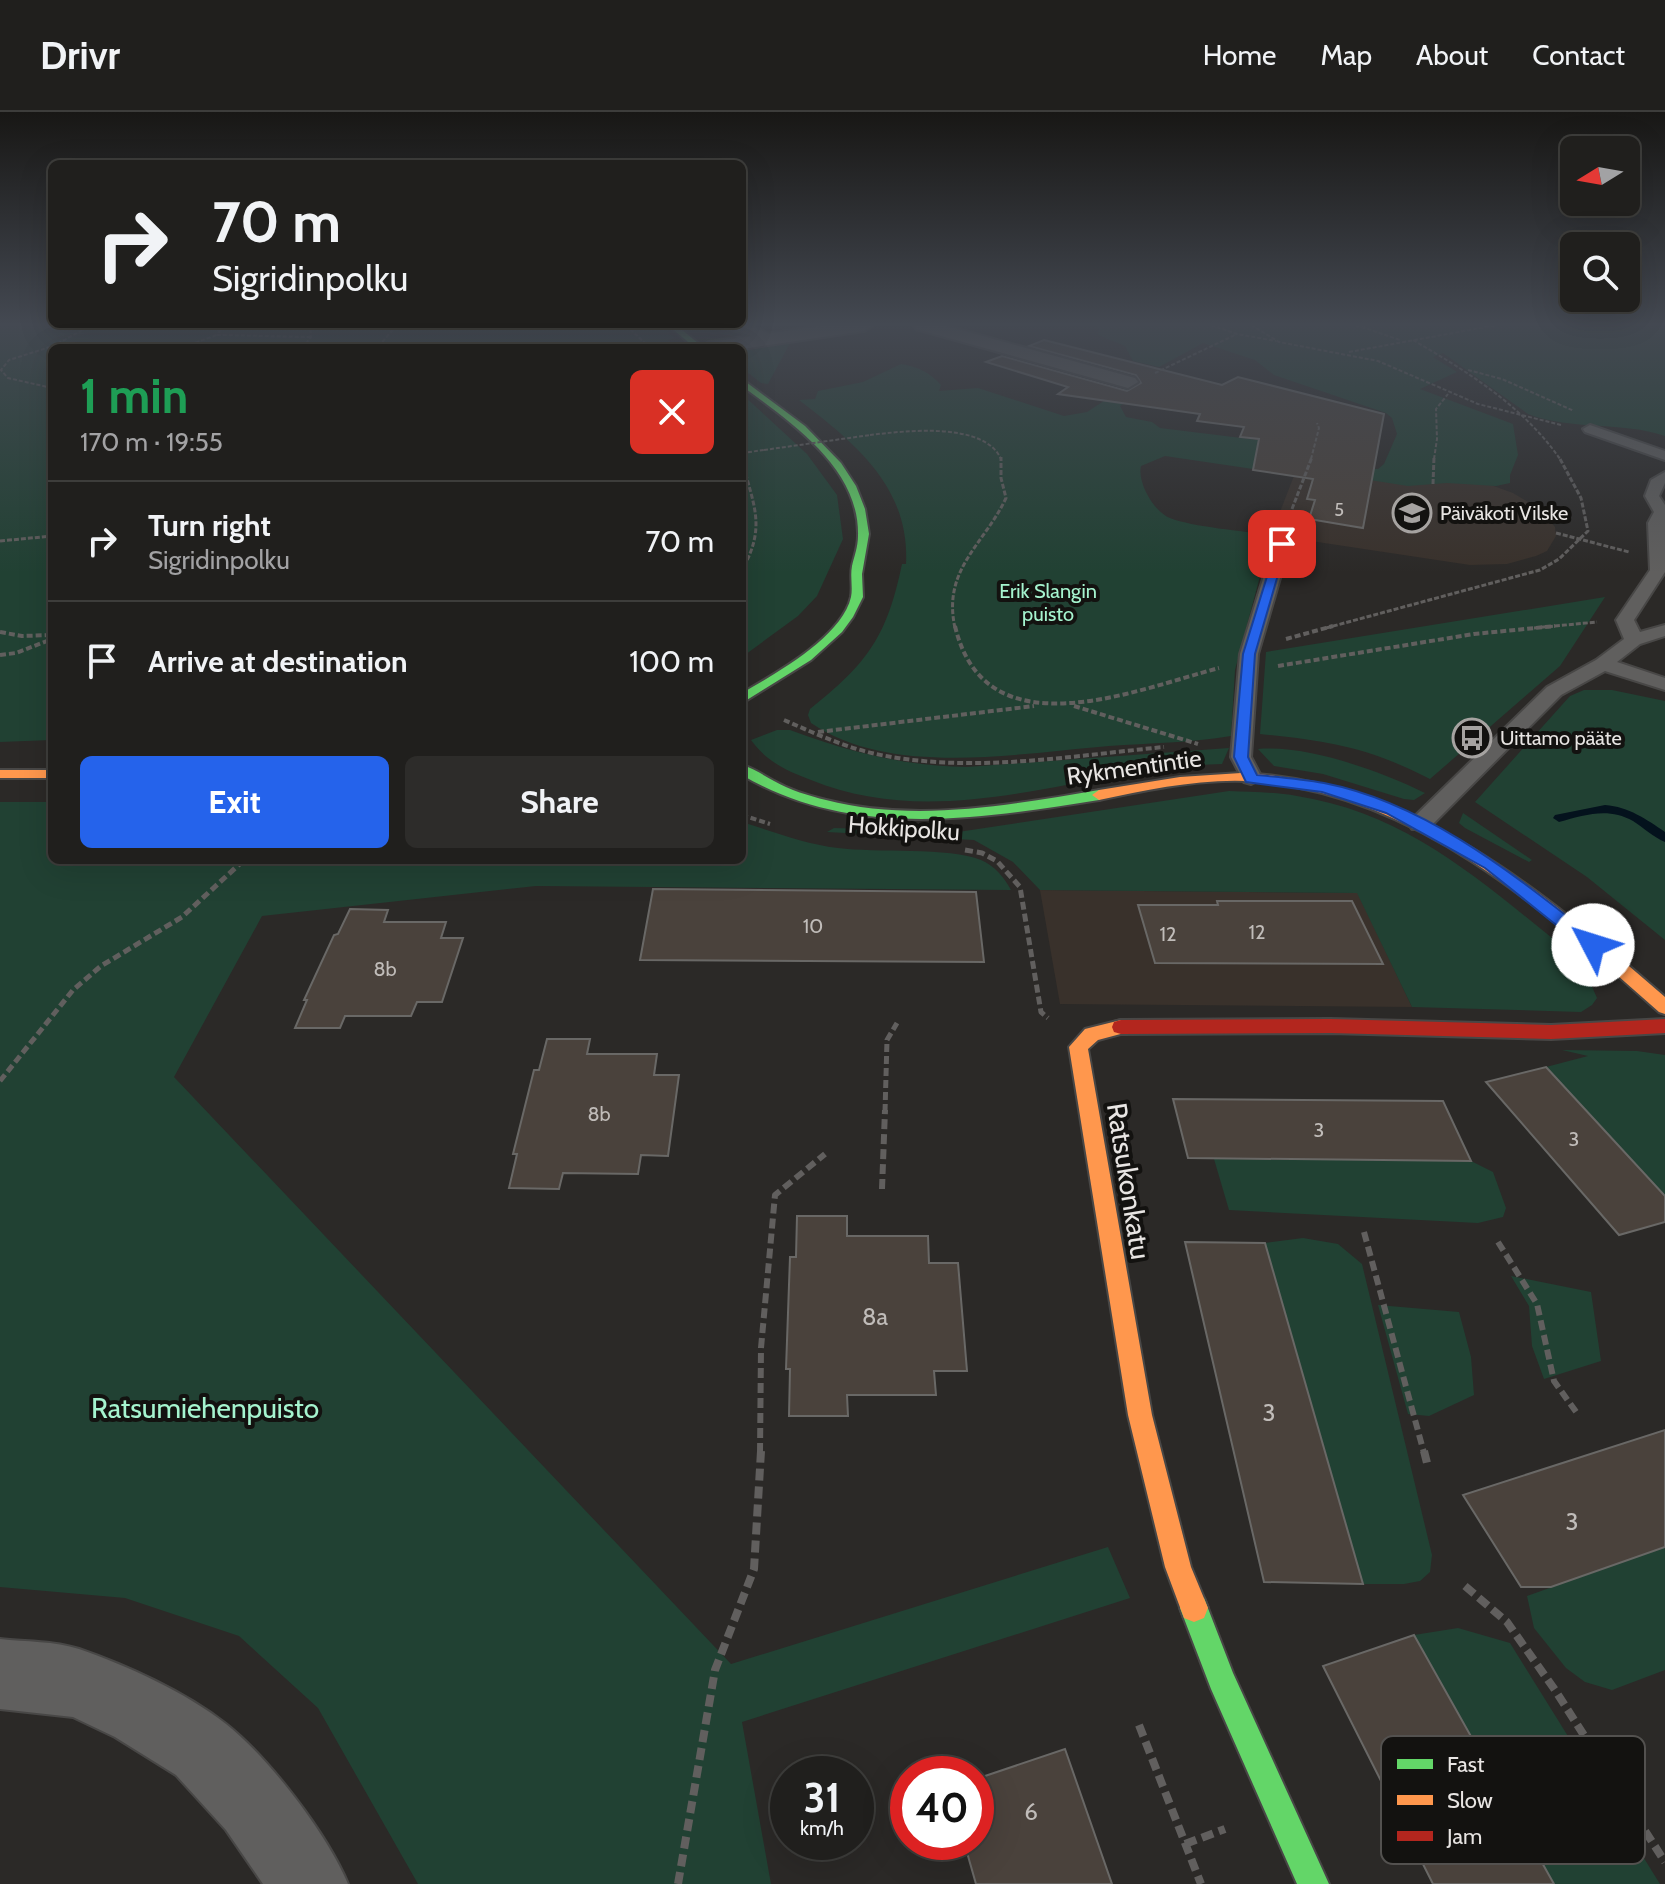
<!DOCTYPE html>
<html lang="en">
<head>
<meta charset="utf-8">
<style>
  :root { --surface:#201f1d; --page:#2d2c2a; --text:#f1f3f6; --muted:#a2a2a4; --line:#3d3d3b; --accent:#2563eb }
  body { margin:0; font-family:Cabin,sans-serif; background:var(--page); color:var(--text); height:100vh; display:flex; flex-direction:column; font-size:30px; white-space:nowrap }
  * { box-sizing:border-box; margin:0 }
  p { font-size:26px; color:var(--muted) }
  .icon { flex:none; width:44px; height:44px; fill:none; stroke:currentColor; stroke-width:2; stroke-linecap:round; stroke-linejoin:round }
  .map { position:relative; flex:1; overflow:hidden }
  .drawer { position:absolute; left:48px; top:232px; width:698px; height:520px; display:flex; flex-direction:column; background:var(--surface); border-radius:12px; box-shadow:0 8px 32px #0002,0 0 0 2px var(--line) }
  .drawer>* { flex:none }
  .hud { position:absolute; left:48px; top:48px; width:698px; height:168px; border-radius:12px; box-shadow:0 8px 32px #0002,0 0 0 2px var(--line); background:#201f1d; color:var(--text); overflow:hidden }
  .needle { width:52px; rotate:259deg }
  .controls { position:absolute; left:1560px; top:24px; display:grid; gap:16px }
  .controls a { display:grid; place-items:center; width:80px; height:80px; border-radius:12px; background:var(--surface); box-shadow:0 8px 32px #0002,0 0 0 2px var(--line); font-size:40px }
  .speed { position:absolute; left:770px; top:1644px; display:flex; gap:16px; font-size:40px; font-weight:700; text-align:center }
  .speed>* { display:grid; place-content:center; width:104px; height:104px; border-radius:50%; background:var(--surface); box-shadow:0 8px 32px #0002,0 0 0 2px var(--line); line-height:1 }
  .speed small { font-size:20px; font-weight:400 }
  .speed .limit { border:12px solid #d22; background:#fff; color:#111 }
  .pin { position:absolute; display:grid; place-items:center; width:68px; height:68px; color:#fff; margin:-34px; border-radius:16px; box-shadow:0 4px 12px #0006 }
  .me { position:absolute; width:88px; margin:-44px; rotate:310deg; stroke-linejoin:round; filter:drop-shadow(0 0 6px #0008) }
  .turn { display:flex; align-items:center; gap:28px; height:168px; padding:0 32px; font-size:36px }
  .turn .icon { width:104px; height:104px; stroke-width:2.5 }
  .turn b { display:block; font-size:56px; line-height:68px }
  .round { display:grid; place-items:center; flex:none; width:84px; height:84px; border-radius:12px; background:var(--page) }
  .summary { display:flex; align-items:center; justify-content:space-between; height:136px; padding:0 32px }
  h1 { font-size:48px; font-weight:700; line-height:60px; color:#1e9e55 }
  .button { display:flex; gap:16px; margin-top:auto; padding:16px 32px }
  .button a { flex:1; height:92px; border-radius:12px; background:var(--accent); color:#fff; font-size:32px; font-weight:700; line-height:92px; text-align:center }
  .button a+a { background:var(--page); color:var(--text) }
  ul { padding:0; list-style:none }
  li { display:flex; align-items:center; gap:24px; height:120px; padding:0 32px; border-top:2px solid var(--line) }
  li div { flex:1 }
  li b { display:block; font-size:30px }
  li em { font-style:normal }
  header { display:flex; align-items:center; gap:48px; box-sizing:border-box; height:112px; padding:0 40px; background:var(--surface); border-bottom:2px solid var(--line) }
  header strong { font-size:38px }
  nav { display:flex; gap:44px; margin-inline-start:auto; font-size:28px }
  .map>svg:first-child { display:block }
  .built { fill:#39312b }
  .green { fill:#214133 }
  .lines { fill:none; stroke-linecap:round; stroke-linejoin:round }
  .stream { fill:#04121d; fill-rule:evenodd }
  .building { fill:#4a423c; stroke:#696866; stroke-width:2 }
  .lane-casing { stroke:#484746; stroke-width:4 }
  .street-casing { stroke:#484746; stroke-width:4 }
  .fast-casing { stroke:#484746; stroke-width:4 }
  .slow-casing { stroke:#484746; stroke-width:4 }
  .jam-casing { stroke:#484746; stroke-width:4 }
  .path-far5 { stroke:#615f5e; stroke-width:2; stroke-dasharray:4 2; stroke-linecap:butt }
  .path-far4 { stroke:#615f5e; stroke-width:3; stroke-dasharray:5 2; stroke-linecap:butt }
  .path-far3 { stroke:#615f5e; stroke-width:4; stroke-dasharray:6 3; stroke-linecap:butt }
  .path-far2 { stroke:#615f5e; stroke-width:5; stroke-dasharray:8 4; stroke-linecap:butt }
  .path-far1 { stroke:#615f5e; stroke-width:6; stroke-dasharray:10 5; stroke-linecap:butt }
  .path { stroke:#615f5e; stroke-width:8; stroke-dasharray:12 6; stroke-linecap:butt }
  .lane { fill:#605f5e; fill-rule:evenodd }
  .street { fill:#605f5e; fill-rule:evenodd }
  .fast { fill:#63d668; fill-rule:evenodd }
  .slow { fill:#ff974d; fill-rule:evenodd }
  .jam { fill:#b3261e; fill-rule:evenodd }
  .path-bridge { stroke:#615f5e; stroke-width:2; stroke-dasharray:4 2; stroke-linecap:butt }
  .route { fill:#2563eb; stroke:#184099; stroke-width:2 }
  .labels { text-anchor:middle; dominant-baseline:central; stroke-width:8; stroke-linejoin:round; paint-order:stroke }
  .far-number-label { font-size:18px; fill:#c0bcb9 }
  .far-poi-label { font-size:20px; fill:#e8e5e3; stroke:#131210; text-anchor:start }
  .far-park-label { font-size:20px; fill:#a5f4cf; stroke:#131210 }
  .number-label { font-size:20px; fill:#c0bcb9 }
  .street-label { font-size:24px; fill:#e8e5e3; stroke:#131210 }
  .near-number-label { font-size:24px; fill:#c0bcb9 }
  .near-street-label { font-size:28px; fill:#e8e5e3; stroke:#131210 }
  .near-park-label { font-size:28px; fill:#a5f4cf; stroke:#131210 }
  .key { fill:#131210; stroke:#53514f; stroke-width:2 }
  .key-label { font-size:22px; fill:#e8e5e3 }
</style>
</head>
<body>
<header>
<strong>Drivr</strong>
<nav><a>Home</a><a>Map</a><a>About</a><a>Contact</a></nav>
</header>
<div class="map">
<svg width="1665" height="1772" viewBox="0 0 1665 1772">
  <rect width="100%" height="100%" fill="#2b2927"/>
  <g class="built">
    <path d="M1297 356 1477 368 1513 381 1540 397 1555 415 1556 424 1547 439 1536 444 1507 452 1470 453 1271 423Z"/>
    <path d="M1040 778 1358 781 1412 895 1060 892Z"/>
  </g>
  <g class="green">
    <path d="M0 213H659L675 226 668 228 677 236H52V628L0 630Z"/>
    <path d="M1093 213H1665V324C1621 309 1573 319 1528 302L1443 241 1433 245 1457 260 1420 277 1513 312 1518 343 1510 363V371L1496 374 1447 371 1408 374 1312 359 1334 354 1378 357 1384 352 1397 322 1392 306 1386 301 1274 263 1255 248 1203 231 1159 255 1133 249 1125 234 1098 223 1099 217Z"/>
    <path d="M790 231 768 272 761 271 742 256V239Z"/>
    <path d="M901 252C916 254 931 261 941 273L939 279 978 276 1064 304 1087 300 1127 274 1146 277 1120 294 1126 305 1152 310 1160 316 1274 330 1256 348 1253 357 1165 344 1141 354C1137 370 1154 400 1170 406 1193 415 1243 419 1271 423L1235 558 1231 624C1191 631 1149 631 1109 634 1019 641 891 666 811 611L808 603 810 597C868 551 887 524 902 452H906C910 375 855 331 799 288L815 287 818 279 863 270Z"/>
    <path d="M742 282 807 342 837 383 843 427 817 484 798 504 742 545Z"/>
    <path d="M1605 485 1560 554 1430 667C1368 635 1328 629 1260 622L1266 540Z"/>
    <path d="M1584 578H1612L1665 589V828L1587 765 1475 690 1570 584Z"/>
    <path d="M777 618H790C849 640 904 654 967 655L1229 636 1222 652C1085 655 946 723 811 668 787 659 767 650 751 628Z"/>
    <path d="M1258 637C1309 633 1380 659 1425 681L1414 688 1404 687 1323 662 1274 654Z"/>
    <path d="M1229 679C1251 680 1275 680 1297 684 1411 702 1485 773 1572 842L1586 861 1597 886 1592 893 1581 900 1412 895 1357 781 1040 778 1013 750 974 728 827 720 834 716 958 720Z"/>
    <path d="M0 690H52V748H742V710C774 720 805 732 838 736 875 741 950 735 981 748 995 754 1004 765 1011 778L536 774 262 804 174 965 731 1552 1108 1435 1130 1486 742 1610 771 1772H418L318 1596 239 1524 125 1486 0 1475Z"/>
    <path d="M1463 701 1532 748 1529 750 1465 716 1459 711Z"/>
    <path d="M1562 938 1637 939 1665 943V1084L1546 955 1588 944Z"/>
    <path d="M1214 1047 1471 1049 1493 1060 1506 1096 1503 1105 1478 1111 1229 1098Z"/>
    <path d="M1303 1126 1338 1132 1362 1152 1432 1443 1430 1460 1420 1469 1404 1472H1363L1265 1131Z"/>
    <path d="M1511 1164 1591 1180 1601 1249 1544 1267 1532 1234 1529 1194Z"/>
    <path d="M1378 1193 1459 1200 1471 1245 1474 1283 1429 1304 1408 1302Z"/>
    <path d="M1665 1435V1558L1612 1578 1585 1570 1566 1556 1534 1516 1527 1484Z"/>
    <path d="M1458 1516 1510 1531 1660 1772H1554L1414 1523Z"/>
  </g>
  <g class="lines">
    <path class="stream" d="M1605 693C1629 695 1646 707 1665 720V730C1653 725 1644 716 1633 709 1608 695 1585 703 1559 710L1553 706 1555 703Z"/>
  </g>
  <g class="building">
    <path d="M1044 228 1222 273 1238 265 1384 302 1363 416 1309 407 1315 388 1307 387 1313 367 1253 358 1259 327 1240 325 1244 315 1197 309 1200 302 1058 282 1068 275 986 250 1002 244 1127 279 1141 271 1136 263 1029 234Z"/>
    <path d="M653 777 976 780 984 850 640 848Z"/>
    <path d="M1217 789H1352L1383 852 1155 851 1138 793H1218Z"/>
    <path d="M350 797 388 798 384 810H446L441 826H463L442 890H417L411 904H345L340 916H295L307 888H304L334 823 338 822Z"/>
    <path d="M547 927H590L587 942H657L654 963H679L668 1044 641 1043 638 1062 563 1061 559 1077 509 1076 517 1042H513L534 958H539Z"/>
    <path d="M1546 955 1665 1084V1110L1619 1123 1486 970Z"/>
    <path d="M1173 987 1443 989 1471 1049 1188 1046Z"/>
    <path d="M797 1104H847V1124H928L929 1151H958L967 1259H934L936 1283H847L848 1304H789L790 1257H786L790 1145H796Z"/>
    <path d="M1185 1130 1265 1131 1363 1472 1264 1470Z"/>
    <path d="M1665 1318V1435L1551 1475H1521L1463 1383Z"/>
    <path d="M1414 1523 1554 1772H1433L1323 1554Z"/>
    <path d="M1065 1637 1112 1772H976L964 1730H976V1667Z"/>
  </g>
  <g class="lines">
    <g class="lane-casing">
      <g id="lane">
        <path d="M718 213C738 212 761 214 776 227L770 230Z"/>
        <path d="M1590 313 1665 339V348L1585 320 1583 317Z"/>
        <path d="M1665 360V371L1659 384 1665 393V460L1634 508 1640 520 1665 513V524L1640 532 1617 550 1665 566V578L1605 559 1561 583 1428 717H1412L1409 712 1412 707 1547 575 1596 548 1624 527 1616 508 1650 458 1648 411 1654 400 1645 384 1651 368Z"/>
        <path d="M1286 413 1294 418 1258 542 1251 645 1262 666 1251 672 1244 670 1231 645 1240 542 1278 418Z"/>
      </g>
    </g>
    <g class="street-casing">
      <g id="street">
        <path d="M828 213H873L864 219 742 237 699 236 709 230Z"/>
        <path d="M914 213H943L1135 266 1138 270 1128 276 1121 274 916 217Z"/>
        <path d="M0 1527C25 1530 55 1529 79 1537 128 1554 185 1580 226 1612 269 1646 327 1722 348 1772H263L226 1718 176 1663 115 1625 73 1605 0 1597Z"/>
      </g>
    </g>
    <g class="fast-casing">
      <g id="fast">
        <path d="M668 213H676L704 236H695Z"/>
        <path d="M742 267 805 314 841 351 856 374 865 397 869 422 862 462 863 485 853 505 842 520 811 548 742 591V581C775 562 842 525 851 485 853 475 850 465 852 454 854 445 858 435 858 424 860 356 790 310 742 274Z"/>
        <path d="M742 653C754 656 764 664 774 669 790 678 809 684 826 688 915 711 1010 693 1099 678L1106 683 1099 688C979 707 852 728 742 663Z"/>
        <path d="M1194 1482 1204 1486 1233 1561 1329 1772H1297L1211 1577 1180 1496 1184 1486Z"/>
      </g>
    </g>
    <g class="slow-casing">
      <g id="slow">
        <rect x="0" y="658" width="52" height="8"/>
        <path d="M1241 661C1411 668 1542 778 1665 885V902L1659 900C1543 797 1421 686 1261 670 1207 665 1152 677 1099 688L1092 683 1099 678 1180 665Z"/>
        <path d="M1121 908 1128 910 1130 915 1128 920 1098 928 1088 937 1152 1303 1191 1455 1208 1496 1204 1506 1194 1510 1184 1506 1165 1455 1128 1303 1069 935 1085 917Z"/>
      </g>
    </g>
    <g class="jam-casing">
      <path id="jam" d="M1331 907 1551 913 1665 907V921L1551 927 1331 921 1121 922 1114 920 1112 915 1114 910 1121 908Z"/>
    </g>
    <g class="path-far5">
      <path d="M169 213 219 218"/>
      <path d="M224 213 217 223 311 225"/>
      <path d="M626 213 648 234"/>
      <path d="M1211 213 1237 222 1276 229"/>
      <path d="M1251 213 1279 230 1378 249 1478 292 1561 313"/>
      <path d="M1356 213 1400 228"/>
      <path d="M1413 228C1468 260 1523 294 1560 347"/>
      <path d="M160 236 189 233 217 223"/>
      <path d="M302 236 311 225 310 213"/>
      <path d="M382 236 383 229 397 213"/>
      <path d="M1349 240 1497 213"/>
      <path d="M1468 258 1502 267 1574 299"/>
      <path d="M1155 261 1237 222"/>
      <path d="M52 276 8 266 1 258 9 248 53 234 92 213"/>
      <path d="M870 323C904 319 984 309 1001 347"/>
      <path d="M742 341 764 338"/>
      <path d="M1311 347 1319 316 1317 311"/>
      <path d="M1434 347 1437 327 1436 297 1448 282"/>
    </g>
    <g class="path-far4">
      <path d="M742 348C753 393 767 414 742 458"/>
      <path d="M1433 372 1434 345"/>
      <path d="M1292 397 1312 345"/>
      <path d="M1556 421 1629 440"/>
      <path d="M0 429 52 424"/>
      <path d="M955 516C942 457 984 433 1006 386L1001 366V345"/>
      <path d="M1326 516 1540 458 1559 447 1588 419 1581 386 1559 345"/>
      <path d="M1534 516 1597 510"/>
    </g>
    <g class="path-far3">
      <path d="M955 514C985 642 1135 578 1219 556"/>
      <path d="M0 520 22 524 52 523"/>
      <path d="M1286 527 1333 514"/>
      <path d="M0 543 16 541 52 527"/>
      <path d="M1278 554 1474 522 1555 514"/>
      <path d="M1074 594 1198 632"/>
      <path d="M784 608C814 621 844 635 876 642 970 662 1070 644 1164 635"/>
      <path d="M818 620 1034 594"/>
      <path d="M742 703 770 712"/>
    </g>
    <g class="path-far2">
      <path d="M965 738 982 741 997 749 1020 775 1041 900 1048 906"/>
      <path d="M0 969 73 878 101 854 182 805 244 748"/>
      <path d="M885 1000 887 928 897 911"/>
    </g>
    <g class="path-far1">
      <path d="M882 1077 885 998"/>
      <path d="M1364 1120 1424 1341"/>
      <path d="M1498 1130 1537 1192 1554 1269 1579 1304"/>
      <path d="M760 1341 761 1236 775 1083 825 1042"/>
    </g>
    <g class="path">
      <path d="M1424 1339 1427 1351"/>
      <path d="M1465 1474 1507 1510 1555 1578 1665 1750"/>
      <path d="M1139 1613 1201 1772"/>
      <path d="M1185 1732 1225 1717"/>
      <path d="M678 1772 715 1558 754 1457 761 1339"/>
    </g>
    <use href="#lane" class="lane"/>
    <use href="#street" class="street"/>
    <use href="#fast" class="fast"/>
    <use href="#slow" class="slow"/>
    <use href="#jam" class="jam"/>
    <path class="path-bridge" d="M764 338 870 323"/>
  </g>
  <linearGradient id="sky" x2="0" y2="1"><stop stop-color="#181715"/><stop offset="0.46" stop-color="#444952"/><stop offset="1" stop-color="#444952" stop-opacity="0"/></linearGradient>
  <rect width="1665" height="461" fill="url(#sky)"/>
  <path class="route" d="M1278 429 1287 432 1255 542 1248 645 1257 663C1279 665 1302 667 1324 671 1428 691 1518 766 1599 829L1601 833 1599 837H1586L1485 756 1386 701 1322 680 1246 670 1234 645 1243 542Z"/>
  <defs>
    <g id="school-ring" transform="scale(2)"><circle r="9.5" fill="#131210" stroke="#a6a3a1" stroke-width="1.5"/><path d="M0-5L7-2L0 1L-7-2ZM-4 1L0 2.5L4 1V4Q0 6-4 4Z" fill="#a6a3a1"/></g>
    <g id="bus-ring" transform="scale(2)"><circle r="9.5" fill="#131210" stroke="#a6a3a1" stroke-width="1.5"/><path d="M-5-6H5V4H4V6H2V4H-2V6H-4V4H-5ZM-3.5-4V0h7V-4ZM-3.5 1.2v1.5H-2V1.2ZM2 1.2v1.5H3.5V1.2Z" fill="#a6a3a1"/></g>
  </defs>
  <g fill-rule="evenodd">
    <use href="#school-ring" x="1412" y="401"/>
    <use href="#bus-ring" x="1472" y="626"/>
  </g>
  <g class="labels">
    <g class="far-number-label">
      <text x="1339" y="398">5</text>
    </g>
    <g class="far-poi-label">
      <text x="1440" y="401">Päiväkoti Vilske</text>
      <text x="1500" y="626">Uittamo pääte</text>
    </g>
    <g class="far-park-label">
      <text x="1048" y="479">Erik Slangin<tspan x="1048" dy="23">puisto</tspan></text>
    </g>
    <g class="number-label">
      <text x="813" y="814">10</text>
      <text x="1257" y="820">12</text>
      <text x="1168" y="822">12</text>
      <text x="385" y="857">8b</text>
      <text x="599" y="1002">8b</text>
      <text x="1319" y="1018">3</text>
      <text x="1574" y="1027">3</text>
    </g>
    <g class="street-label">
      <text transform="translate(1134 655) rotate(-8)">Rykmentintie</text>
      <text transform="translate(904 716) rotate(4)">Hokkipolku</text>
    </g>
    <g class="near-number-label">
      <text x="875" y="1204">8a</text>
      <text x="1269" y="1300">3</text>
      <text x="1572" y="1409">3</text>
      <text x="1031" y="1699">6</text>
    </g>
    <g class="near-street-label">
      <text transform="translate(1129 1069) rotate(81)">Ratsukonkatu</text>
    </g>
    <g class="near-park-label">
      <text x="205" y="1296">Ratsumiehenpuisto</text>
    </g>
  </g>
  <rect x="1381" y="1624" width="264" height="128" rx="12" class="key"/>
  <rect x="1397" y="1647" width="36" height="10" fill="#63d668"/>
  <rect x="1397" y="1683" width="36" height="10" fill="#ff974d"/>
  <rect x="1397" y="1719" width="36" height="10" fill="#b3261e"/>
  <g class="key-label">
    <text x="1447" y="1660">Fast</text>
    <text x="1447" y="1696">Slow</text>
    <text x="1447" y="1732">Jam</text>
  </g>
</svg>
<div class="controls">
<a><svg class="needle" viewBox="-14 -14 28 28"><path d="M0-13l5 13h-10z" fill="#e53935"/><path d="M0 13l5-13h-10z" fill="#a2a2a4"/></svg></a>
<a><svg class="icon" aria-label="search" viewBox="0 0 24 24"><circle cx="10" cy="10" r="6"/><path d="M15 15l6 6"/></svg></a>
</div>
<div class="speed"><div>31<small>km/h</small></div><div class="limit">40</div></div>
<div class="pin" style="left:1282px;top:432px;background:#d93025"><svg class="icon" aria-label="arrive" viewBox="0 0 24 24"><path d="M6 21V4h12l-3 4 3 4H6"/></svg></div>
<svg class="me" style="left:1593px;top:833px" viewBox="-20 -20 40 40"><circle r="19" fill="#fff"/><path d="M0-13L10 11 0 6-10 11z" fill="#2563eb"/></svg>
<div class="hud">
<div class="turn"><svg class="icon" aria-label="right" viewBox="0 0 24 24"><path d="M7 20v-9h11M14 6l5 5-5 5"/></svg><div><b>70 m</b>Sigridinpolku</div></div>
</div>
<section class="drawer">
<div class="summary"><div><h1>1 min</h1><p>170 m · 19:55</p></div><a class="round" style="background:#d93025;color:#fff"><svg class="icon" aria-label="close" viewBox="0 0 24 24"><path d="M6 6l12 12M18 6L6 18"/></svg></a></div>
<ul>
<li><svg class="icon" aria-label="right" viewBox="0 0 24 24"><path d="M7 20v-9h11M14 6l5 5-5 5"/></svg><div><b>Turn right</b><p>Sigridinpolku</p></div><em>70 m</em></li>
<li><svg class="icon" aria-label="arrive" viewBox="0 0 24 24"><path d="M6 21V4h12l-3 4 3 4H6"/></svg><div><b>Arrive at destination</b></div><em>100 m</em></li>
</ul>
<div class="button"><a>Exit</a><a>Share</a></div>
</section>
</div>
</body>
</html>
